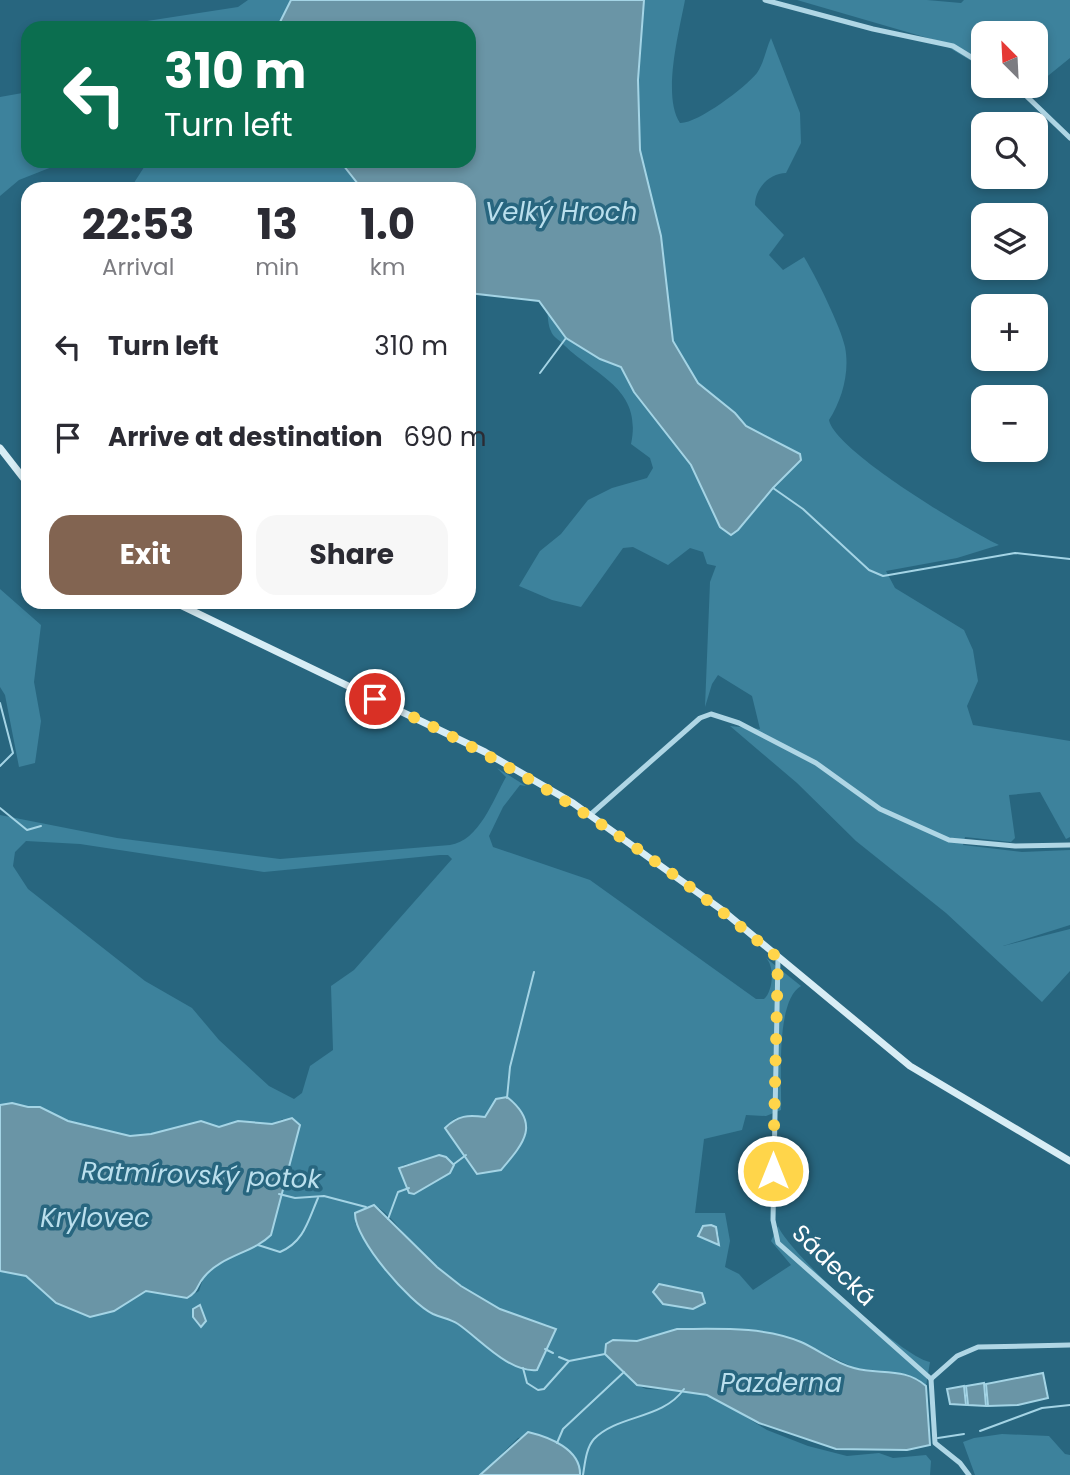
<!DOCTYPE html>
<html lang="en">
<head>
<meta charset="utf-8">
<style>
  :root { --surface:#fff; --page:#f7f7f7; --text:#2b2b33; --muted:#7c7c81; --accent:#826451 }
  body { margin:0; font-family:Poppins,sans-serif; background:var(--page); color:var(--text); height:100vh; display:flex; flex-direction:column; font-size:26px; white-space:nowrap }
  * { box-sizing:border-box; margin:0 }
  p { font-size:23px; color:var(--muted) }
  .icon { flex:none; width:38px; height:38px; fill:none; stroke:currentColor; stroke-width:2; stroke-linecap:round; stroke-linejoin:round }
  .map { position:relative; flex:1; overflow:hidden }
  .panel { position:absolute; left:21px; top:182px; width:455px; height:427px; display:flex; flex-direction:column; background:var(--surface); border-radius:21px; box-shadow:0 4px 10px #0003 }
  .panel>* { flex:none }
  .hud { position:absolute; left:21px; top:21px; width:455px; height:147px; border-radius:21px; box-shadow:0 4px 10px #0003; background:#0b6e4f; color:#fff; overflow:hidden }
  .needle { width:46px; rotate:336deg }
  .buttons { position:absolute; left:971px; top:21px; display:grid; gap:14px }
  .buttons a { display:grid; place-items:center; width:77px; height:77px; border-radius:14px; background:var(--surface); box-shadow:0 4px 10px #0003; font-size:35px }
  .pin { position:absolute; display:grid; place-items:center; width:60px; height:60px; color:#fff; margin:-30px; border:4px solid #fff; border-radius:50%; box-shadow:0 2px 7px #0007 }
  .me { position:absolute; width:77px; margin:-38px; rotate:0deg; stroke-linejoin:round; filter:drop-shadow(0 0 5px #0008) }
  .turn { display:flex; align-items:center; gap:24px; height:147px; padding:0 28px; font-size:32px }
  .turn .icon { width:91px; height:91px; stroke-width:2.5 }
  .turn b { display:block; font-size:49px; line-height:60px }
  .eta { display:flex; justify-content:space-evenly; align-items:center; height:119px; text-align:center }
  .eta b { font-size:42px; font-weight:700; line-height:49px }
  .cta { display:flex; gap:14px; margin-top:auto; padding:14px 28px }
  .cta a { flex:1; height:80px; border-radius:21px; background:var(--accent); color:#fff; font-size:28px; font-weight:700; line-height:80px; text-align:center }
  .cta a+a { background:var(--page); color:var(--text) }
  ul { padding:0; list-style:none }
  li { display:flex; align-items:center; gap:21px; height:91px; padding:0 28px }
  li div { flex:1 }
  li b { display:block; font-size:26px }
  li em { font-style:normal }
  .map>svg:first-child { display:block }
  .green { fill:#3d829c; fill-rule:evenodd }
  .water { fill:#6a95a6; stroke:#a4d4e5; stroke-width:2 }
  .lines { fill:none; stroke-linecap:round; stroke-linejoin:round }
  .stream { stroke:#a4d4e5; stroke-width:2 }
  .street { stroke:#afd6e5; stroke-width:5 }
  .secondary { stroke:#d8edf5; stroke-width:7 }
  .route { stroke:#ffd54a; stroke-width:12; stroke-dasharray:0 21.6 }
  .labels { text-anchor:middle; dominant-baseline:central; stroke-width:7; stroke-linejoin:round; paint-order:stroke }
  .street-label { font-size:24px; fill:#fff; stroke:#28667f }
  .water-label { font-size:26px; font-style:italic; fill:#badfed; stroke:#28667f }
</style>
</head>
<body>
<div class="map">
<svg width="1070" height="1475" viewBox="0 0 1070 1475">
  <rect width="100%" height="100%" fill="#28667f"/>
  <g class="green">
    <path d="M248 0H291L277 28H137L147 21 238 7Z"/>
    <path d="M644 0H685C679 32 662 96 680 123 697 124 746 87 757 73 764 63 766 49 771 38L800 113 801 143 786 173C770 173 755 188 755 205L784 235 769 255 783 270 804 257C815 275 841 327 845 347 850 372 842 400 829 420 835 451 966 529 999 545L957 558 886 571 895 588 964 630 973 650 978 681 967 706 973 725 1070 741V837L1066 839 1040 792 1009 795 1015 838 1011 842 965 837 963 845 1022 852 1070 850V925L1003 946 1070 929V971L1042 1002 946 913 856 841 797 783 730 726 760 729 752 696 718 675 712 684 705 707 710 582 716 566 707 564 703 552 690 548 668 565 633 547 623 548 581 607 552 600 519 586 540 551 561 534 588 500 612 488 647 478 653 468 650 458 631 444C643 387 594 376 562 343 559 340 552 336 551 331 548 326 548 316 547 310 560 336 595 357 622 367L634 392 691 465 720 527 731 535 801 460 800 454 746 426 735 413 698 383 679 357 673 341 661 236 640 150 638 80Z"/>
    <path d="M797 0H927L961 3 964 0H1070V58L1033 88 1016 90 1010 86H1036V33H984L983 68 938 41Z"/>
    <path d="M28 92V161H67L19 180 0 196V97Z"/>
    <path d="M148 161H340L362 189H336L323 184 284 189H130Z"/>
    <path d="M0 589 41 625 34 682 41 721 35 763 19 767 5 695 0 687Z"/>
    <path d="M497 768 526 786 520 785 503 807 489 836 493 847 590 880 756 999H764C773 991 775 967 766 958L801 986C775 1001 782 1081 781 1110L766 1116 746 1115 742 1130 704 1139 695 1213H725L730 1241 725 1267 739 1274 753 1290 791 1265 771 1241 778 1226C789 1253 902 1357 930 1362L926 1386 918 1379 891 1372 855 1368 798 1341 768 1335 735 1330 677 1329 630 1342 613 1340 605 1354 637 1385 646 1389 690 1391 717 1399 767 1430 808 1446 847 1456 879 1453 893 1458 926 1455 931 1461 930 1475H580C581 1451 556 1442 537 1434L518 1438 480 1475H0V1271L26 1276 56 1303 90 1317 114 1311 146 1291 188 1298 199 1291 204 1276 227 1259 265 1241 271 1235 281 1194 283 1119 272 1124 238 1121 219 1127 200 1121 151 1134 130 1136 68 1121 40 1107H28L12 1103 0 1105V815L117 838 280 859 450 845C479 841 493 800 506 777ZM26 841 80 844 264 872 440 855H448L452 859 354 970 331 986 333 1050 310 1066 302 1093 294 1099 269 1086 219 1040 192 1008 145 981 28 889 13 866 15 852ZM469 1115 485 1117 477 1174 446 1128 454 1119ZM424 1161 450 1173 414 1194 409 1193 403 1165ZM374 1205C389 1212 400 1231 412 1242 450 1281 494 1314 548 1325L545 1350 537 1370C507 1366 486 1344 462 1327 453 1320 443 1319 433 1314 404 1300 372 1250 355 1223ZM711 1225 719 1235V1245L699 1230Z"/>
    <path d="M1002 1434 1049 1436 1065 1454 1070 1455V1475H975L963 1442 974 1438Z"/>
  </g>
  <g class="water">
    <path d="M291 0H644L638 80 640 150 661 236 673 341 698 383 735 413 746 426 800 454 801 460 773 488 738 530 731 535 720 527 691 465 634 392 621 367 600 359 566 338 539 301 469 293V189H362L340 161H469V28H277Z"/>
    <path d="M507 1097C541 1124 524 1143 501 1170L477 1174 445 1128C458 1115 468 1115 485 1117L496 1099Z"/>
    <path d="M12 1103 28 1107H40L68 1121 130 1136 151 1134 201 1121 219 1127 238 1121 272 1124 292 1118 300 1125 271 1235C253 1253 222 1255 204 1277 196 1286 199 1291 187 1298L146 1291 114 1311 90 1317 56 1303 26 1276 0 1271V1105Z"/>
    <path d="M439 1155 446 1157 454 1165 450 1173 414 1194 409 1193 399 1168Z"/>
    <path d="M374 1205 437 1267 461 1286 500 1309 556 1329 537 1370C509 1373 480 1339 458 1324 450 1319 442 1318 433 1314 410 1303 354 1239 355 1213Z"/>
    <path d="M711 1225 716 1227 719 1245 698 1236 703 1226Z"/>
    <path d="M659 1284 702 1293 705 1303 693 1309 663 1304 653 1292Z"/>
    <path d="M200 1305 206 1321 201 1327 193 1317V1309Z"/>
    <path d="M677 1329C716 1329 764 1326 801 1342 819 1350 835 1363 854 1368 880 1375 905 1367 926 1386L930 1445 907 1450 836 1449 759 1423 707 1395 637 1385 605 1354 606 1344 613 1340 637 1341Z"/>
    <path d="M1043 1373 1048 1398 1018 1405 988 1406 986 1384Z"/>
    <path d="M984 1383 986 1406 968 1405 966 1386Z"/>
    <path d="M964 1386 966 1405 950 1404 947 1389Z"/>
    <path d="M528 1432C549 1437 581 1449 580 1475H480Z"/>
  </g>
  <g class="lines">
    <g class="stream">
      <path d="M540 373 566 338"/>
      <path d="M773 488 803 509 869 570 883 576 1015 553 1070 559"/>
      <path d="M0 703 13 753 0 766"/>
      <path d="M0 808 27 830 41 826"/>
      <path d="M507 1098 510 1067 534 972"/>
      <path d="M454 1164 466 1155"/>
      <path d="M279 1194 295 1198 324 1196 366 1207"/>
      <path d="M388 1219 398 1192 409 1188"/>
      <path d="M258 1245 280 1252C304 1242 308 1221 318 1198"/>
      <path d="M545 1349 553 1353"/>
      <path d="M559 1357 569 1361 605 1354"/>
      <path d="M523 1368 527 1383 538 1390 544 1389 569 1361"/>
      <path d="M980 1431 1042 1408 1070 1405"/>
      <path d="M938 1438 964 1434"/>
      <path d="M557 1443 563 1429 624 1372"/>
      <path d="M583 1475C585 1463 586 1448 594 1439 619 1414 662 1420 684 1389"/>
    </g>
    <g class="street">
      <path d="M765 0 873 29 953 46 984 65"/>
      <path d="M1016 86 1070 138"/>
      <path d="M590 815 700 718 711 714 739 723 816 763 880 809 949 840 1015 846 1070 845"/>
      <path d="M778 958 773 1220 778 1243 931 1379"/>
      <path d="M931 1379 957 1356 978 1347 1070 1345"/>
      <path d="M931 1379 935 1443 960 1463 969 1475"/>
    </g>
    <g class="secondary">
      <path d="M0 448 28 484"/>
      <path d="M174 602 485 752 573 803 722 910 910 1066 1070 1161"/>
    </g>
  </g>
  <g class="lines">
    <path class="route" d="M375 699C522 766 656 853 778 958L773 1171"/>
  </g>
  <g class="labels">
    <g class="street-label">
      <text transform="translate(834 1265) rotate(44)">Sádecká</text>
    </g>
    <g class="water-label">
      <text x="561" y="212">Velký Hroch</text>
      <text transform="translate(201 1175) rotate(2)">Ratmírovský potok</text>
      <text x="95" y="1218">Krylovec</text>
      <text x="781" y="1383">Pazderna</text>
    </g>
  </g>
</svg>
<div class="buttons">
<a><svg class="needle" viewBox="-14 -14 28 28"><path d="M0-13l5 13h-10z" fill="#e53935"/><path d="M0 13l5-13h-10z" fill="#7c7c81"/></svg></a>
<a><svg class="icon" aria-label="search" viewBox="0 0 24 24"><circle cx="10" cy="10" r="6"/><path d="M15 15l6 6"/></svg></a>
<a><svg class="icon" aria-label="layers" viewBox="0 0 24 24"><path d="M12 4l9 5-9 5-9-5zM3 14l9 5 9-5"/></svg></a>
<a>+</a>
<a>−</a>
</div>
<div class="pin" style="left:375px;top:699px;background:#d93025"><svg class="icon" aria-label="arrive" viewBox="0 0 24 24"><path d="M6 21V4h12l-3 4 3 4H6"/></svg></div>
<svg class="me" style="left:773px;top:1171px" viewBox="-20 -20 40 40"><circle r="17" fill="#ffd54a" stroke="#fff" stroke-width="3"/><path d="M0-11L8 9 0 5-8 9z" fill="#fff"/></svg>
<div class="hud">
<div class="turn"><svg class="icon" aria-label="left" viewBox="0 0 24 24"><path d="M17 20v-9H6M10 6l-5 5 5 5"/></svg><div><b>310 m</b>Turn left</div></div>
</div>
<section class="panel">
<div class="eta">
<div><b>22:53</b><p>Arrival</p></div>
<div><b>13</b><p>min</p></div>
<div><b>1.0</b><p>km</p></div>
</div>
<ul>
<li><svg class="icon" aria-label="left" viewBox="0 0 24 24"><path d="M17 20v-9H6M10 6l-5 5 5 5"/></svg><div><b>Turn left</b></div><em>310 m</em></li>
<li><svg class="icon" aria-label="arrive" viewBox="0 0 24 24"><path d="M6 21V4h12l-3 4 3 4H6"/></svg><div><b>Arrive at destination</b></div><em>690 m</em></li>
</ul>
<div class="cta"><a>Exit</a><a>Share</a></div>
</section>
</div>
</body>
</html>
